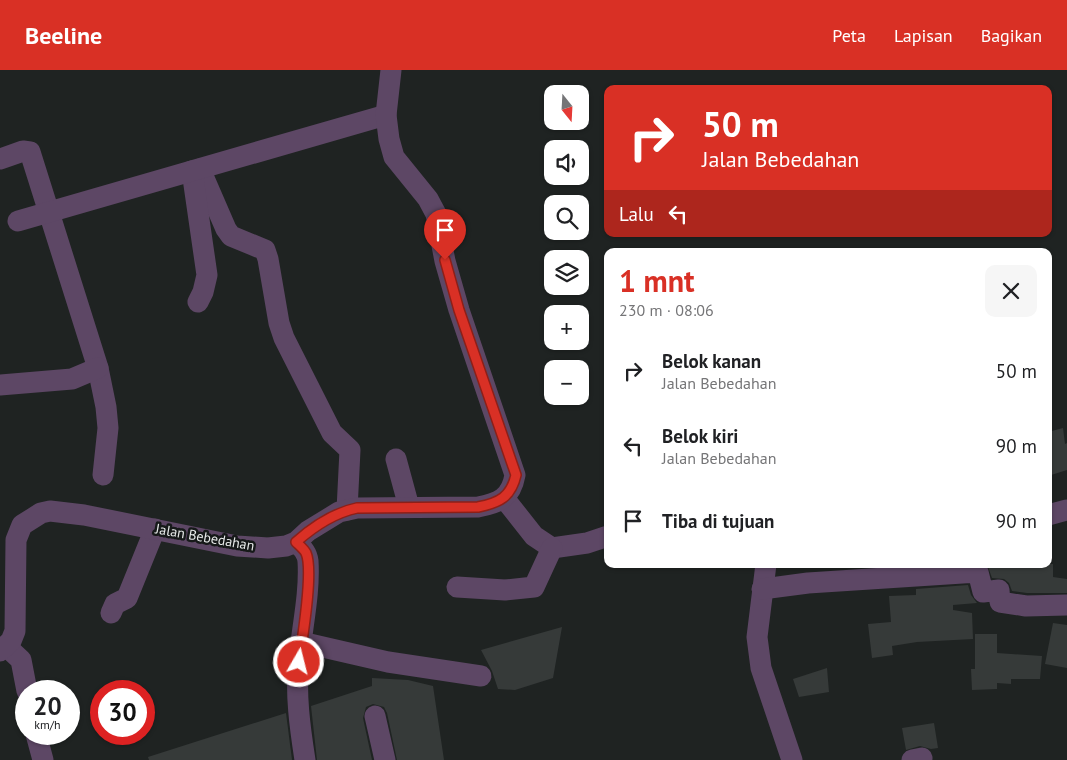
<!DOCTYPE html>
<html lang="id">
<head>
<meta charset="utf-8">
<style>
  :root { --surface:#fff; --page:#f6f6f6; --text:#202124; --muted:#757577; --accent:#d93025 }
  body { margin:0; font-family:"PT Sans",sans-serif; background:var(--page); color:var(--text); height:100vh; display:flex; flex-direction:column; font-size:19px; white-space:nowrap }
  * { box-sizing:border-box; margin:0 }
  p { font-size:16px; color:var(--muted) }
  .icon { flex:none; width:28px; height:28px; fill:none; stroke:currentColor; stroke-width:2; stroke-linecap:round; stroke-linejoin:round }
  .map { position:relative; flex:1; overflow:hidden }
  .panel { position:absolute; left:604px; top:178px; width:448px; height:320px; display:flex; flex-direction:column; background:var(--surface); border-radius:10px; box-shadow:0 1px 4px #0004 }
  .panel>* { flex:none }
  .top-card { position:absolute; left:604px; top:15px; width:448px; height:152px; border-radius:10px; box-shadow:0 1px 4px #0004; background:#d93025; color:#fff; overflow:hidden }
  .needle { width:32px; rotate:162deg }
  .fabs { position:absolute; left:544px; top:15px; display:grid; gap:10px }
  .fabs a { display:grid; place-items:center; width:45px; height:45px; border-radius:10px; background:var(--surface); box-shadow:0 1px 4px #0004; font-size:25px }
  .speed { position:absolute; left:15px; top:610px; display:flex; gap:10px; font-size:25px; font-weight:700; text-align:center }
  .speed>* { display:grid; place-content:center; width:65px; height:65px; border-radius:50%; background:var(--surface); box-shadow:0 1px 4px #0004; line-height:1 }
  .speed small { font-size:12px; font-weight:400 }
  .speed .limit { border:8px solid #d22; background:#fff; color:#111 }
  .pin { position:absolute; display:grid; place-items:center; width:42px; height:42px; color:#fff; margin:-51px -21px; border-radius:50% 50% 50% 0; rotate:-45deg; box-shadow:0 0 5px #0007 }
  .pin .icon { rotate:45deg }
  .me { position:absolute; width:55px; margin:-28px; rotate:8deg; stroke-linejoin:round; filter:drop-shadow(0 0 4px #0008) }
  .turn { display:flex; align-items:center; gap:18px; height:105px; padding:0 15px; font-size:22px }
  .turn .icon { width:65px; height:65px; stroke-width:2.5 }
  .turn b { display:block; font-size:35px; line-height:42px }
  .then { display:flex; align-items:center; height:48px; padding:0 15px; background:#0003; gap:10px; font-size:19px }
  .round { display:grid; place-items:center; flex:none; width:52px; height:52px; border-radius:10px; background:var(--page) }
  .overview { display:flex; align-items:center; justify-content:space-between; height:85px; padding:0 15px }
  h1 { font-size:30px; font-weight:700; line-height:38px; color:var(--accent) }
  ul { padding:0; list-style:none }
  li { display:flex; align-items:center; gap:15px; height:75px; padding:0 15px }
  li div { flex:1 }
  li b { display:block; font-size:19px }
  li em { font-style:normal }
  header { display:flex; align-items:center; gap:30px; box-sizing:border-box; height:70px; padding:0 25px; background:var(--accent); color:#fff }
  header strong { font-size:24px }
  nav { display:flex; gap:28px; margin-inline-start:auto; font-size:18px }
  .map>svg:first-child { display:block }
  .building { fill:#363a39 }
  .lines { fill:none; stroke-linecap:round; stroke-linejoin:round }
  .minor { stroke:#5d4765; stroke-width:21 }
  .route-casing { stroke:#8d1f18; stroke-width:12 }
  .route { stroke:#d93025; stroke-width:9 }
  .labels { text-anchor:middle; dominant-baseline:central; stroke-width:5; stroke-linejoin:round; paint-order:stroke }
  .street-label { font-size:14px; fill:#e8ebea; stroke:#161919 }
</style>
</head>
<body>
<header>
<strong>Beeline</strong>
<nav><a>Peta</a><a>Lapisan</a><a>Bagikan</a></nav>
</header>
<div class="map">
<svg width="1067" height="690" viewBox="0 0 1067 690">
  <rect width="100%" height="100%" fill="#1f2322"/>
  <g class="building">
    <path d="M1063 358 1065 374 1067 373V400L1048 406V362Z"/>
    <path d="M987 494H1053V507L1067 509V523H1027L1012 521 1009 513 1004 509 992 508Z"/>
    <path d="M968 515 971 525 977 533 953 535V540L972 543 973 569 917 572 892 576 893 585 872 588 868 554 891 552 889 526 916 525V519Z"/>
    <path d="M1053 553 1067 555V598L1045 594Z"/>
    <path d="M562 557 553 608 515 620 498 619 492 601 481 580Z"/>
    <path d="M975 564H997V583L1042 586 1040 609H1011V614L997 613V619L972 620 971 599H975Z"/>
    <path d="M827 598 829 622 799 627 793 609Z"/>
    <path d="M372 608 408 610 433 616 444 690H397L387 643 384 637 373 634 366 637 363 648 372 690H317L311 636 372 616Z"/>
    <path d="M286 643 292 690H149L148 687Z"/>
    <path d="M934 653 938 678 931 679 920 676 906 680 902 658Z"/>
  </g>
  <g class="lines">
    <g class="minor">
      <path d="M0 89 23 81 30 82 98 298 106 337 108 358 103 405"/>
      <path d="M200 99 226 159 231 166 265 180 268 189 279 253 284 268 332 363 350 380 347 440"/>
      <path d="M192 101 207 205 203 222 198 232"/>
      <path d="M18 151 386 45"/>
      <path d="M0 315 72 309 98 298"/>
      <path d="M396 389 409 437"/>
      <path d="M504 428 534 466 552 478 587 473 608 466"/>
      <path d="M1048 445 1067 440"/>
      <path d="M296 472C302 478 307 482 308 491 310 524 302 557 299 590 295 622 300 658 305 690"/>
      <path d="M766 494 757 567 761 598 792 690"/>
      <path d="M457 517 505 520 534 517 552 478"/>
      <path d="M762 519 808 513 978 502 983 522 999 520 1000 532 1026 536 1067 535"/>
      <path d="M111 543 115 534 127 528 155 459"/>
      <path d="M301 572 388 592 481 606"/>
      <path d="M7 577 21 590 27 621"/>
      <path d="M0 581 11 571 15 561 16 470 22 455 41 443 50 441 84 445 237 476 268 478 286 476 296 472 308 461 339 442 357 438 478 437C499 433 511 428 515 405L459 240 445 191 436 144 428 129 394 87 389 69 386 45 391 0"/>
      <path d="M375 646 385 690"/>
      <path d="M36 664 43 690"/>
      <path d="M912 690 922 688"/>
    </g>
  </g>
  <g class="lines">
    <g class="route-casing">
      <path id="route" d="M299 592C302 570 314 501 306 483 304 479 299 475 296 472 314 456 333 443 357 438L478 437C499 433 511 427 516 405L459 240 445 190"/>
    </g>
    <use href="#route" class="route"/>
  </g>
  <g class="labels">
    <g class="street-label">
      <text transform="translate(205 467) rotate(10)">Jalan Bebedahan</text>
    </g>
  </g>
</svg>
<div class="fabs">
<a><svg class="needle" viewBox="-14 -14 28 28"><path d="M0-13l5 13h-10z" fill="#e53935"/><path d="M0 13l5-13h-10z" fill="#757577"/></svg></a>
<a><svg class="icon" aria-label="sound" viewBox="0 0 24 24"><path d="M4 9h4l5-4v14l-5-4H4zM17 9q2 3 0 6"/></svg></a>
<a><svg class="icon" aria-label="search" viewBox="0 0 24 24"><circle cx="10" cy="10" r="6"/><path d="M15 15l6 6"/></svg></a>
<a><svg class="icon" aria-label="layers" viewBox="0 0 24 24"><path d="M12 4l9 5-9 5-9-5zM3 14l9 5 9-5"/></svg></a>
<a>+</a>
<a>−</a>
</div>
<div class="speed"><div>20<small>km/h</small></div><div class="limit">30</div></div>
<div class="pin" style="left:445px;top:190px;background:#d93025"><svg class="icon" aria-label="arrive" viewBox="0 0 24 24"><path d="M6 21V4h12l-3 4 3 4H6"/></svg></div>
<svg class="me" style="left:299px;top:592px" viewBox="-20 -20 40 40"><circle r="17" fill="#d93025" stroke="#fff" stroke-width="3"/><path d="M0-11L8 9 0 5-8 9z" fill="#fff"/></svg>
<div class="top-card">
<div class="turn"><svg class="icon" aria-label="right" viewBox="0 0 24 24"><path d="M7 20v-9h11M14 6l5 5-5 5"/></svg><div><b>50 m</b>Jalan Bebedahan</div></div>
<div class="then">Lalu<svg class="icon" aria-label="left" viewBox="0 0 24 24"><path d="M17 20v-9H6M10 6l-5 5 5 5"/></svg></div>
</div>
<section class="panel">
<div class="overview"><div><h1>1 mnt</h1><p>230 m · 08:06</p></div><a class="round"><svg class="icon" aria-label="close" viewBox="0 0 24 24"><path d="M6 6l12 12M18 6L6 18"/></svg></a></div>
<ul>
<li><svg class="icon" aria-label="right" viewBox="0 0 24 24"><path d="M7 20v-9h11M14 6l5 5-5 5"/></svg><div><b>Belok kanan</b><p>Jalan Bebedahan</p></div><em>50 m</em></li>
<li><svg class="icon" aria-label="left" viewBox="0 0 24 24"><path d="M17 20v-9H6M10 6l-5 5 5 5"/></svg><div><b>Belok kiri</b><p>Jalan Bebedahan</p></div><em>90 m</em></li>
<li><svg class="icon" aria-label="arrive" viewBox="0 0 24 24"><path d="M6 21V4h12l-3 4 3 4H6"/></svg><div><b>Tiba di tujuan</b></div><em>90 m</em></li>
</ul>
</section>
</div>
</body>
</html>
